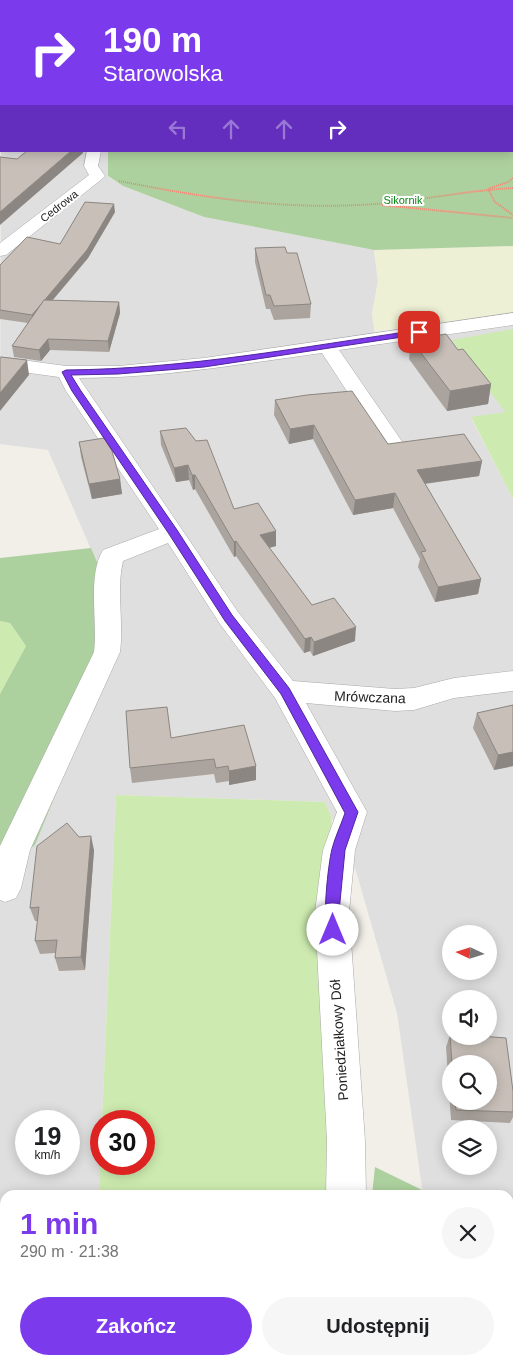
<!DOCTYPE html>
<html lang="pl">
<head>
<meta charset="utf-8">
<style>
  :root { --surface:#fff; --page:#f6f6f6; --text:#202124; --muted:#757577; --accent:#7c3aed }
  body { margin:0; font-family:Helvetica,sans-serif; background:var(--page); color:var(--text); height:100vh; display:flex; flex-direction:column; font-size:19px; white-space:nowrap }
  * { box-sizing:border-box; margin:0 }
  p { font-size:16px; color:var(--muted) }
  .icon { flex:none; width:28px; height:28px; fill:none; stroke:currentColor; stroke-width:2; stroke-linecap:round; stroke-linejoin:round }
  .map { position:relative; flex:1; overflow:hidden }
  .sheet { position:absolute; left:0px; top:1190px; width:514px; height:175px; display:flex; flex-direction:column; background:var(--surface); border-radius:15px 15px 0 0; box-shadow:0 2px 12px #0003 }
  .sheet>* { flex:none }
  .banner { position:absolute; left:0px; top:0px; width:514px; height:152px; box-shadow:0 2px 12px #0003; background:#7c3aed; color:#fff; overflow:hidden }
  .needle { width:32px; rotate:274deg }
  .fabs { position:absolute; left:442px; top:925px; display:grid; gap:10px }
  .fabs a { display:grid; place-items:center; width:55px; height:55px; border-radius:50%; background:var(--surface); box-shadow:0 2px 12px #0003; font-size:25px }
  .speed { position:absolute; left:15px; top:1110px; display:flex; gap:10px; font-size:25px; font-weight:700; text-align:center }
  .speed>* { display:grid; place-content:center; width:65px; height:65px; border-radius:50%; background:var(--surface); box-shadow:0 2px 12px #0003; line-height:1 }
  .speed small { font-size:12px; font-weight:400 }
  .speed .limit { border:8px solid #d22; background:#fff; color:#111 }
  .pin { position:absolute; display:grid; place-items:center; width:42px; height:42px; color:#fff; margin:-21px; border-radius:10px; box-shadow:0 2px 8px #0006 }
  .me { position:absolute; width:55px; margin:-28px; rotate:0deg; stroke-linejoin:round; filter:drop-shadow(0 0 4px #0008) }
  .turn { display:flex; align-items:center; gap:18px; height:105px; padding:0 20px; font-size:22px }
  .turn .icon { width:65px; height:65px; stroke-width:2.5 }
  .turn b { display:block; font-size:35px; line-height:42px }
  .lanes { display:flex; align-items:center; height:48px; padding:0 20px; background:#0003; justify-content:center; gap:25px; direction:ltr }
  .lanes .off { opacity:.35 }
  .round { display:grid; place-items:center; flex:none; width:52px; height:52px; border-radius:26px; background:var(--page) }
  .overview { display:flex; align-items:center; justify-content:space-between; height:85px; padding:0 20px }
  h1 { font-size:30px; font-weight:700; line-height:38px; color:var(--accent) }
  .cta { display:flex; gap:10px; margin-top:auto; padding:10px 20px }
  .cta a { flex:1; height:58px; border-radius:30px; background:var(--accent); color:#fff; font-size:20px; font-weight:700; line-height:58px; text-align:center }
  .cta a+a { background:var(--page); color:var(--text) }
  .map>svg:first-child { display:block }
  .residential { fill:#e0dfdf; fill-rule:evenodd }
  .farmland { fill:#eef0d5 }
  .grass { fill:#cdebb0 }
  .forest { fill:#add19e }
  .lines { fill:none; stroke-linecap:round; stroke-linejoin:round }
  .minor-casing { stroke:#a9a9a9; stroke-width:1 }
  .path { stroke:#fa8072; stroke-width:2; stroke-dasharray:1 1; stroke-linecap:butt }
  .minor { fill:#fff; fill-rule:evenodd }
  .wall { fill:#aba49e; fill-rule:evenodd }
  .shaded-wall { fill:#8b8681 }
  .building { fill:#c7bfb8; stroke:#8b8681 }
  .route { fill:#7c3aed; stroke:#51269a }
  .labels { text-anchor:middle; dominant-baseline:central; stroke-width:4; stroke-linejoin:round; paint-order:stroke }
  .far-park-label { font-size:11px; fill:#0c8416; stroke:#fff }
  .far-street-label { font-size:11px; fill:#222; stroke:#fff }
  .street-label { font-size:14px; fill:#222; stroke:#fff }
</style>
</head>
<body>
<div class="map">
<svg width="513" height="1365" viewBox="0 0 513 1365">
  <rect width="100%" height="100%" fill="#f2efe9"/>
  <path class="residential" d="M1 144V151H108V177L123 186 204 217 374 250 378 281 372 314 376 344 513 323V411L471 418 513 499V1365H436V1360H509V1195H423L397 1013 356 871 325 802 116 795 99 1190 330 1195H5V1360H322L321 1365H0V869L110 593 48 450 0 444ZM451 934H489V971H451ZM451 999H489V1036H451ZM451 1064H489V1101H451ZM26 1121H69V1164H26ZM451 1129H489V1166H451Z"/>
  <path class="farmland" d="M513 246V313L375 331 372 314 378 281 374 250Z"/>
  <g class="grass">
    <path d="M513 329V499L471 417 505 412 452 340Z"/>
    <path d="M0 621 10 623 26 646 0 694Z"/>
    <path d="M116 795 325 802 332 818 320 931 330 1194 99 1190 101 1131V1164H144V1121H102Z"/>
  </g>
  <g class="forest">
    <path d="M66 0H413L414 1H64Z"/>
    <path d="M469 0H513V246L374 250 204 217 123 186 108 176V151H512V1Z"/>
    <path d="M91 548 110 593 114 651 35 845 0 869V694L26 646 10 623 0 621V558Z"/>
    <path d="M375 1167 422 1190 423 1195H372Z"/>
    <rect x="360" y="1360" width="76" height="5"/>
  </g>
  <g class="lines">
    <g class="minor-casing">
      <g id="minor">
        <path d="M87 151H101L98 166 105 176 102 179 6 255 0 256V243L89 175 84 166Z"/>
        <path d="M513 313V325L339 350 403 443 400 448 392 449 384 448 322 353C241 364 161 378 79 378L238 612 293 681 395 689 414 688 454 678 513 671V691L454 698 414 710 395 711 306 703 367 812 355 850 349 912 365 1141 366 1195H326L327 1141 315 912 323 850 337 812 275 698 220 624 168 543 123 561C116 591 124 622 120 652L30 850 21 888 16 898 5 902 0 900V846L94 652C98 622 87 576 103 550L159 529 66 391 59 377 0 369V357L66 366H118L204 358Z"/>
        <rect x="322" y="1360" width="44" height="5"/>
      </g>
    </g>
    <g class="path">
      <path d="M513 178 508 182 488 189 495 202 513 215"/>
      <path d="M119 181C201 197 274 209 358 205 410 203 461 191 513 188"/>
      <path d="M382 205 513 218"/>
    </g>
    <use href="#minor" class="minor"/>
  </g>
  <g class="wall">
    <path d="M115 212 88 258 53 300 119 302 120 313 109 352 50 350 41 361 14 357 12 346 28 323 0 319V265L60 244Z"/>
    <path d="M255 248 287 253 311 304 310 318 274 320 270 309H266L255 262Z"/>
    <path d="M411 340 491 384 488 404 447 411 409 359Z"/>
    <path d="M275 400 388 444 482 461 479 476 425 484 481 579 478 594 435 602 418 567 420 559 393 508 353 515 313 439 289 444 274 415Z"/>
    <path d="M160 431 234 509 276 546 269 548 312 605 355 641 313 656 310 651 304 653 236 556 234 557 195 489 193 490 189 480 176 482 161 445Z"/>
    <path d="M79 442 120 479 122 494 92 499 81 457Z"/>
    <path d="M513 705V766L494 770 473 728 477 713Z"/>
    <path d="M171 738 256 780 229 785V781L216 783 214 774 132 783 130 768Z"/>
    <path d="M79 837 94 850 85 970 59 971 55 958V953L40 954 35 941 38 921H35L30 908Z"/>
    <path d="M450 1035H451V1036H480L506 1038 513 1091V1117L510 1123 451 1120 446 1047ZM451 1064H489V1101H451Z"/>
  </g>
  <g class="shaded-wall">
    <path d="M71 151H83V153L0 225V212Z"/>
    <path d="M114 204 115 212 88 258 33 323 32 315Z"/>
    <path d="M119 302 120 313 109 352 108 341Z"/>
    <path d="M48 339 50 350 41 361 39 350Z"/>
    <path d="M27 360 29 375 0 411V393Z"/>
    <path d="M491 384 488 404 447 411 450 391Z"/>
    <path d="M314 425 313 439 289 444 290 429Z"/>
    <path d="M482 461 479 476 414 485 417 470Z"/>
    <path d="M188 465 189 480 176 482 174 468Z"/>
    <path d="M192 475H195V489L193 490Z"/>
    <path d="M120 479 122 494 92 499 89 484Z"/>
    <path d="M395 493 393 508 353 515 355 500Z"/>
    <path d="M276 531V546L260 550V535Z"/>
    <path d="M236 541V556L234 557V542Z"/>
    <path d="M481 579 478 594 435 602 438 587Z"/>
    <path d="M356 627 355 641 313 656 314 642Z"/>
    <path d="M311 637 310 651 304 653 305 639Z"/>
    <path d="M513 752V766L494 770 498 755Z"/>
    <path d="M256 766V780L229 785V771Z"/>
    <path d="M91 836 94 850 85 970 81 957Z"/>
  </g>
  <g class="building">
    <path d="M27 151H71L0 212V157L17 159Z"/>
    <path d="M85 202 114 204 87 250 32 315 0 310V265L27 237 60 244Z"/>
    <path d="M285 247 287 253H297L311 304 274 306 270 295H266L255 248Z"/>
    <path d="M44 300 119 302 108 341 48 339 39 350 12 346Z"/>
    <path d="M446 334 458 350 463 349 491 384 450 391 411 340Z"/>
    <path d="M1 357 27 360 0 393V359Z"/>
    <path d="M352 391 388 444 464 434 482 461 417 470 481 579 438 587 421 552 426 551 395 493 355 500 314 425 290 429 275 400 307 395Z"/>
    <path d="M186 428 196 441 207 440 234 509 258 503 276 531 260 535 312 605 334 598 356 627 314 642 311 637 305 639 236 541 234 542 195 475H192L188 465 174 468 160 431Z"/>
    <path d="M104 438 112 451 120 479 89 484 79 442Z"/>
    <path d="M513 705V752L498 755 477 713Z"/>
    <path d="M167 707 171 738 244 725 256 766 229 771 228 766 216 768 214 759 130 768 126 711Z"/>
    <path d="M67 823 79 837 91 836 81 957 55 958 57 940 35 941 39 907 30 908 37 846Z"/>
    <path d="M450 1035H451V1036H480L506 1038 513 1091V1112L456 1110 455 1101H489V1064H452Z"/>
    <path d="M172 1360H224L223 1365H171Z"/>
  </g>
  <path class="route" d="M419 330 423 332 422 334 204 367 118 374 71 375 81 391 177 530 232 615 289 688 358 812 345 850 339 912 340 930 338 934 333 936 328 934C322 921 328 865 332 849 335 837 341 825 345 813L281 694 225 621 169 534 72 391 62 372 66 370C185 369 302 347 419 330Z"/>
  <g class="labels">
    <g class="far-park-label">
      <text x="403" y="200">Sikornik</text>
    </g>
    <g class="far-street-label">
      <text transform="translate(59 206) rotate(-38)">Cedrowa</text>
    </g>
    <g class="street-label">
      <text transform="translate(370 697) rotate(2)">Mrówczana</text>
      <text transform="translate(339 1040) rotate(-94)">Poniedziałkowy Dół</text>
    </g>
  </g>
</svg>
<div class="fabs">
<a><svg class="needle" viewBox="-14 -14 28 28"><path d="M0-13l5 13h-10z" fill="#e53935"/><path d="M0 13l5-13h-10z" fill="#757577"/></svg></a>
<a><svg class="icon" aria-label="sound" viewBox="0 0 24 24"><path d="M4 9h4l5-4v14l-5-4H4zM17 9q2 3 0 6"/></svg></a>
<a><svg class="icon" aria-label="search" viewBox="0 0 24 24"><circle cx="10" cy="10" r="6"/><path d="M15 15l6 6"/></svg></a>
<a><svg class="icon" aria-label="layers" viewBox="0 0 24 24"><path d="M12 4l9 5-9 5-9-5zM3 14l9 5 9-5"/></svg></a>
</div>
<div class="speed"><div>19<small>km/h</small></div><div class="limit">30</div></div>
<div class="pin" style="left:419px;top:332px;background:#d93025"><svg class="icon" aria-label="arrive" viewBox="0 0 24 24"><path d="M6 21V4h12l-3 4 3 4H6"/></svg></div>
<svg class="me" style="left:333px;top:930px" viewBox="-20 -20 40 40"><circle r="19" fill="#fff"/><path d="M0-13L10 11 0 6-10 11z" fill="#7c3aed"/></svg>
<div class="banner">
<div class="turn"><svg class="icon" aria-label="right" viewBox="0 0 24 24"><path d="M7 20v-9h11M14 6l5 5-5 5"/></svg><div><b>190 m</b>Starowolska</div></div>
<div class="lanes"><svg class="icon off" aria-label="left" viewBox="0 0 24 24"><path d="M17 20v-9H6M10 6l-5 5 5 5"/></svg><svg class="icon off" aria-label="ahead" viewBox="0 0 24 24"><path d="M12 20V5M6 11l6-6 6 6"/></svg><svg class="icon off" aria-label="ahead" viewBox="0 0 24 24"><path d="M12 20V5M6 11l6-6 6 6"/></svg><svg class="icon" aria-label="right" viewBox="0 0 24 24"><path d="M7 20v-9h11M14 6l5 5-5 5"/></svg></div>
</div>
<section class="sheet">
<div class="overview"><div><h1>1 min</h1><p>290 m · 21:38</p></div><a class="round"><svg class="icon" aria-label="close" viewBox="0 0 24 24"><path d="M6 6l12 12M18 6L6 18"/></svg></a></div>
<div class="cta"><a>Zakończ</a><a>Udostępnij</a></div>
</section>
</div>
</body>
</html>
